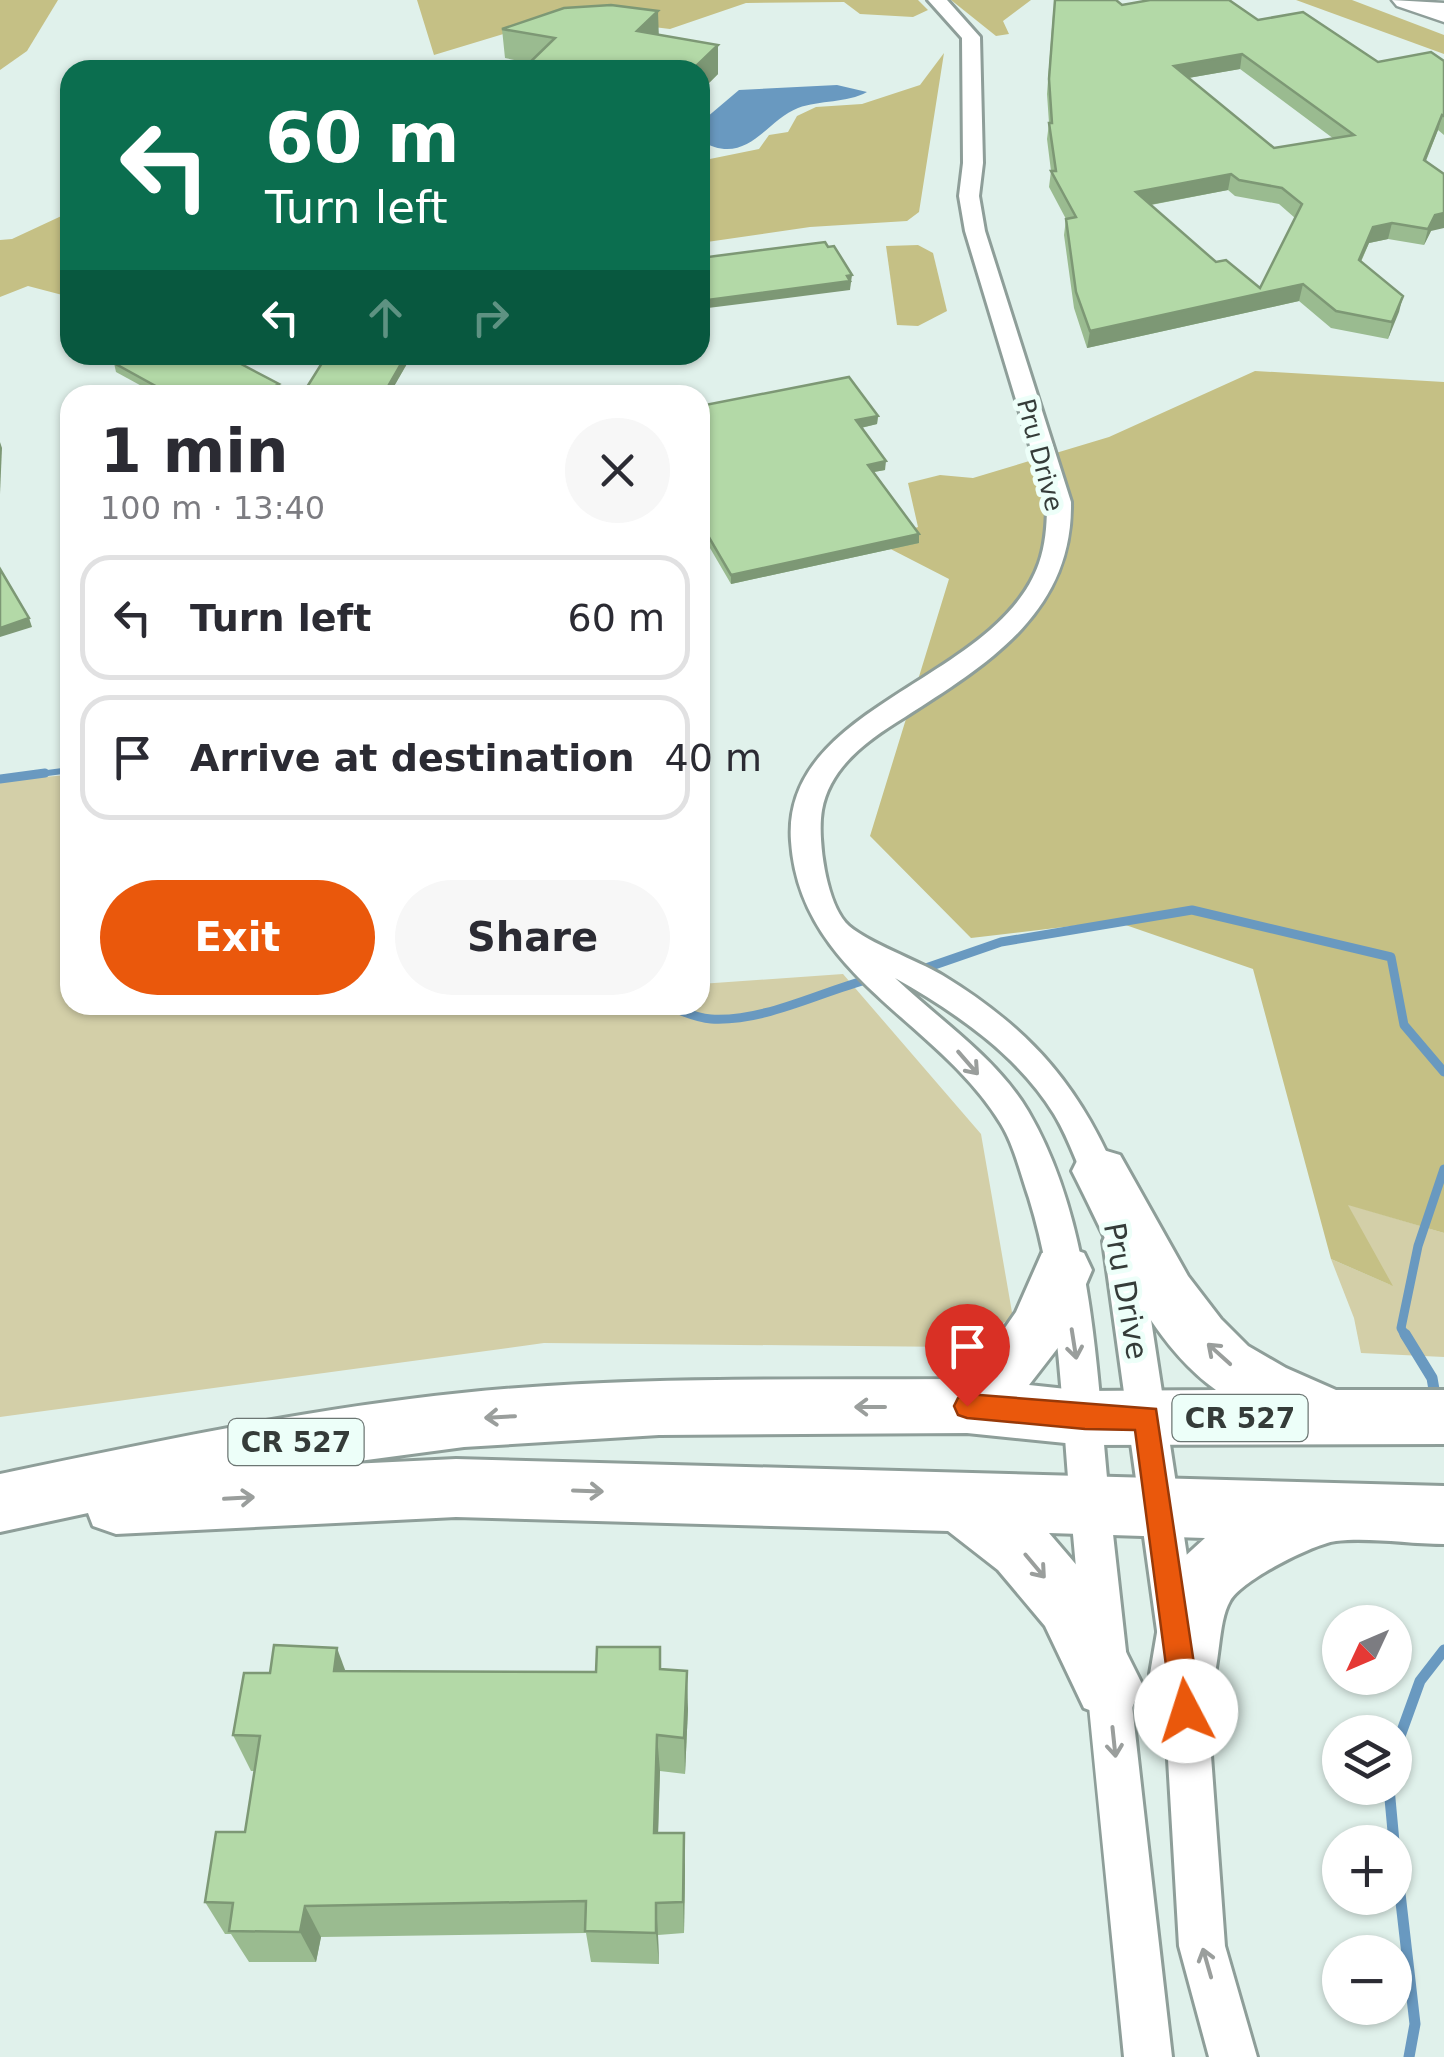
<!DOCTYPE html>
<html lang="en">
<head>
<meta charset="utf-8">
<style>
  :root { --surface:#fff; --page:#f7f7f7; --text:#2b2b33; --muted:#7c7c81; --line:#e1e1e2; --accent:#ea580c }
  body { margin:0; font-family:"DejaVu Sans",sans-serif; background:var(--page); color:var(--text); height:100vh; display:flex; flex-direction:column; font-size:38px; white-space:nowrap }
  * { box-sizing:border-box; margin:0 }
  p { font-size:32px; color:var(--muted) }
  .icon { flex:none; width:55px; height:55px; fill:none; stroke:currentColor; stroke-width:2; stroke-linecap:round; stroke-linejoin:round }
  .map { position:relative; flex:1; overflow:hidden }
  .drawer { position:absolute; left:60px; top:385px; width:650px; height:630px; display:flex; flex-direction:column; background:var(--surface); border-radius:30px; box-shadow:0 2px 8px #0004 }
  .drawer>* { flex:none }
  .top-card { position:absolute; left:60px; top:60px; width:650px; height:305px; border-radius:30px; box-shadow:0 2px 8px #0004; background:#0b6e4f; color:#fff; overflow:hidden }
  .needle { width:65px; rotate:226deg }
  .controls { position:absolute; left:1322px; top:1605px; display:grid; gap:20px }
  .controls a { display:grid; place-items:center; width:90px; height:90px; border-radius:50%; background:var(--surface); box-shadow:0 2px 8px #0004; font-size:50px }
  .pin { position:absolute; display:grid; place-items:center; width:85px; height:85px; color:#fff; margin:-102px -42px; border-radius:50% 50% 50% 0; rotate:-45deg; box-shadow:0 0 10px #0007 }
  .pin .icon { rotate:45deg }
  .me { position:absolute; width:110px; margin:-55px; rotate:355deg; stroke-linejoin:round; filter:drop-shadow(0 0 8px #0008) }
  .turn { display:flex; align-items:center; gap:35px; height:210px; padding:0 40px; font-size:45px }
  .turn .icon { width:130px; height:130px; stroke-width:2.5 }
  .turn b { display:block; font-size:70px; line-height:85px }
  .lanes { display:flex; align-items:center; height:95px; padding:0 40px; background:#0003; justify-content:center; gap:50px; direction:ltr }
  .lanes .off { opacity:.35 }
  .round { display:grid; place-items:center; flex:none; width:105px; height:105px; border-radius:52px; background:var(--page) }
  .overview { display:flex; align-items:center; justify-content:space-between; height:170px; padding:0 40px }
  h1 { font-size:60px; font-weight:600; line-height:75px }
  .primary-button { display:flex; gap:20px; margin-top:auto; padding:20px 40px }
  .primary-button a { flex:1; height:115px; border-radius:60px; background:var(--accent); color:#fff; font-size:40px; font-weight:600; line-height:115px; text-align:center }
  .primary-button a+a { background:var(--page); color:var(--text) }
  ul { padding:0; list-style:none }
  li { display:flex; align-items:center; gap:30px; height:125px; margin:0 20px 15px; padding:0 20px; border:5px solid var(--line); border-radius:30px }
  li div { flex:1 }
  li b { display:block; font-size:38px }
  li em { font-style:normal }
  .map>svg:first-child { display:block }
  .green { fill:#d3cfa8 }
  .forest { fill:#c5c085 }
  .water { fill:#6999c0 }
  .lines { fill:none; stroke-linecap:round; stroke-linejoin:round }
  .stream-far2 { stroke:#6999c0; stroke-width:6 }
  .stream-far1 { stroke:#6999c0; stroke-width:9 }
  .stream { stroke:#6999c0; stroke-width:11 }
  .street-casing { stroke:#8e9e99; stroke-width:6 }
  .primary-casing { stroke:#8e9e99; stroke-width:6 }
  .highway-casing { stroke:#8e9e99; stroke-width:5 }
  .street { fill:#fff; fill-rule:evenodd }
  .primary { fill:#fff; fill-rule:evenodd }
  .highway { fill:#fff; fill-rule:evenodd }
  .wall { fill:#9abb90; fill-rule:evenodd }
  .shaded-wall { fill:#7d9875 }
  .building { fill:#b3d9a7; stroke:#7d9875; stroke-width:2.5; fill-rule:evenodd }
  .oneway { stroke:#9a9e9c }
  .route { fill:#ea580c; stroke:#983908; stroke-width:2.5 }
  .labels { text-anchor:middle; dominant-baseline:central; stroke-width:10; stroke-linejoin:round; paint-order:stroke }
  .far-street-label { font-size:25px; fill:#353c39; stroke:#edfff9 }
  .shield { fill:#edfff9; stroke:#6c7673; stroke-width:2.5 }
  .shield-label { font-size:28px; font-weight:bold; fill:#353c39 }
  .street-label { font-size:30px; fill:#353c39; stroke:#edfff9 }
</style>
</head>
<body>
<div class="map">
<svg width="1444" height="2057" viewBox="0 0 1444 2057">
  <rect width="100%" height="100%" fill="#e0f1eb"/>
  <g class="green">
    <path d="M70 775V1005H700V984L843 974 981 1134 1013 1318 955 1347 544 1343 0 1417V780Z"/>
    <path d="M1347 1204 1444 1233V1357L1361 1353 1354 1318 1331 1259 1391 1285Z"/>
  </g>
  <g class="forest">
    <path d="M0 0H58L27 51 0 70Z"/>
    <path d="M417 0H918L928 10 913 17 860 14 844 2 746 3 670 29 563 16 434 55Z"/>
    <path d="M951 0H1031L1003 21 1009 34 996 36Z"/>
    <path d="M1296 0H1352L1444 35V54Z"/>
    <path d="M944 53 919 212 907 221 810 227 700 243V161L759 149 769 135 788 132 797 116 816 107 862 104 920 85Z"/>
    <path d="M70 212V297L28 286 0 297V240L12 239Z"/>
    <path d="M918 245 933 253 947 311 918 326 897 325 886 246Z"/>
    <path d="M1255 371 1444 382V1233L1348 1205 1393 1286 1331 1259 1253 969 1114 921 971 938 870 836 949 579 875 541 918 527 908 483 940 475 973 478 1109 437Z"/>
  </g>
  <path class="water" d="M837 85 867 92C847 103 820 100 798 108 766 120 746 169 700 140V123L739 90Z"/>
  <g class="lines">
    <path class="stream-far2" d="M25 776 70 770"/>
    <g class="stream-far1">
      <path d="M0 779 45 773"/>
      <path d="M920 970 1001 942 1192 910 1391 957 1404 1025 1444 1072"/>
      <path d="M666 1005C680 1010 695 1018 711 1019 765 1022 819 992 870 979"/>
      <path d="M1406 1337 1401 1328 1418 1246 1444 1169"/>
    </g>
    <g class="stream">
      <path d="M1405 1334 1432 1378 1436 1401"/>
      <path d="M1395 1750 1420 1681 1444 1650"/>
      <path d="M1389 1788 1394 1842"/>
      <path d="M1395 1850 1415 2024 1409 2057"/>
    </g>
    <g class="street-casing">
      <g id="street">
        <path d="M928 0H947L980 37 983 163 979 196 985 231 1071 502C1073 612 988 664 905 717 869 739 830 766 822 810 817 838 826 906 849 926 869 943 916 960 942 975 1034 1031 1084 1091 1123 1190L1118 1200 1106 1204 1094 1200C1079 1172 1071 1142 1054 1114 1017 1054 955 1012 895 978 939 1020 996 1057 1028 1111 1097 1229 1096 1384 1111 1516 1131 1696 1151 1877 1172 2057H1124C1106 1876 1087 1694 1071 1512 1061 1407 1061 1301 1029 1198 1021 1175 1014 1145 1001 1124 938 1020 800 976 791 841 781 704 998 681 1039 563 1046 543 1047 523 1047 502L965 231 959 196 963 163 962 38Z"/>
        <path d="M1121 1226 1134 1231 1139 1241 1205 1674 1225 1946 1257 2057H1209L1179 1946 1163 1674 1103 1241 1108 1231Z"/>
      </g>
    </g>
    <g class="primary-casing">
      <path id="primary" d="M1100 1149 1120 1155 1188 1276 1221 1319 1248 1346 1286 1368 1336 1390H1444V1444L1085 1445 967 1433 659 1435 464 1447 329 1465 456 1459 1444 1486V1544C1409 1544 1370 1537 1336 1541 1313 1544 1242 1580 1230 1601 1217 1623 1221 1668 1208 1697L1184 1707 1160 1697 1150 1674 1162 1603 1181 1560 1205 1538 1049 1533 1091 1582 1142 1684 1132 1708 1108 1717 1084 1708 1045 1626 998 1570 948 1531 456 1517 116 1534 93 1526 88 1513 0 1532V1474C154 1442 306 1409 462 1393 625 1376 790 1380 953 1379L1000 1335 1016 1312 1042 1253 1063 1246 1084 1253 1092 1270 1060 1345 1029 1385 1085 1391 1216 1390C1146 1340 1110 1245 1072 1171L1080 1155Z"/>
    </g>
    <g class="highway-casing">
      <path id="highway" d="M1392 0 1444 3V22L1397 6Z"/>
    </g>
    <use href="#street" class="street"/>
    <use href="#primary" class="primary"/>
    <use href="#highway" class="highway"/>
  </g>
  <g class="wall">
    <path d="M1122 5 1258 20 1378 62 1444 61V135L1438 130 1426 161 1431 231 1424 245 1388 239 1369 243 1361 262 1403 296 1388 339 1331 328 1299 301 1087 348 1074 308 1064 235 1066 219 1049 187 1051 171 1047 139 1049 123 1047 94 1053 14ZM1240 69 1334 139 1274 148 1188 78ZM1228 190 1235 196 1279 204 1295 218 1260 288 1216 262 1151 205Z"/>
    <path d="M502 29 659 35 718 45V74L700 92V70L529 63 505 58Z"/>
    <path d="M412 355 389 395H309L307 387Z"/>
    <path d="M114 363 279 384 281 392 276 395H158L116 372Z"/>
    <path d="M700 406 878 416 877 424 861 428 885 470 874 472 919 534V543L731 584 700 531Z"/>
    <path d="M662 1669 688 1709 685 1774 660 1771 658 1833 685 1866 684 1933 658 1935 659 1964 591 1962 586 1933 321 1937 316 1962H249L231 1934H225L205 1902 245 1832 255 1771H251L233 1735 270 1673 596 1672Z"/>
  </g>
  <g class="shaded-wall">
    <path d="M658 11 659 40 637 31Z"/>
    <path d="M718 45V74L700 92V70H692Z"/>
    <path d="M1242 54 1240 69 1171 81 1174 66Z"/>
    <path d="M1442 115 1438 130 1420 175 1424 160Z"/>
    <path d="M1231 174 1228 190 1133 208 1136 192Z"/>
    <path d="M1444 213V228L1431 231 1424 245 1428 229 1435 215Z"/>
    <path d="M1392 223 1388 239 1369 243 1354 276 1359 260 1373 227Z"/>
    <path d="M852 275 850 290 700 309V301Z"/>
    <path d="M1303 284 1299 301 1087 348 1090 331Z"/>
    <path d="M1403 296 1399 312 1388 339 1392 322Z"/>
    <path d="M406 355H412L389 395H383Z"/>
    <path d="M279 384 281 392 276 395H258Z"/>
    <path d="M878 416 877 424 856 429V420Z"/>
    <path d="M0 442 2 448 0 494Z"/>
    <path d="M886 461 885 470 868 473V465Z"/>
    <path d="M919 534V543L731 584V575Z"/>
    <path d="M29 618 32 627 0 637V628Z"/>
    <path d="M337 1648 351 1686 334 1671Z"/>
    <path d="M687 1671 688 1709 685 1774 684 1738Z"/>
    <path d="M657 1735 660 1771 657 1867 654 1833Z"/>
    <path d="M684 1833 685 1866 684 1933 683 1902Z"/>
    <path d="M656 1903 658 1935 659 1964 656 1933Z"/>
    <path d="M305 1906 321 1937 316 1962 300 1932Z"/>
  </g>
  <g class="building">
    <path d="M1055 0H1116L1122 5 1150 0H1229L1258 20 1303 12 1378 62 1431 52 1444 61V116L1442 115 1424 160 1444 174V213L1435 215 1428 229 1392 223 1373 227 1359 260 1403 296 1392 322 1336 311 1303 284 1090 331 1076 292 1066 219 1076 217 1051 171H1056L1049 123H1052L1049 79ZM1242 54 1354 135 1274 148 1174 66ZM1231 174 1239 180 1282 188 1302 204 1260 288 1226 260 1216 262 1136 192Z"/>
    <path d="M611 5 658 11 637 31 718 45 692 70H522L555 38 502 29 564 8Z"/>
    <path d="M825 242 828 247 834 246 852 275 847 276 850 281 700 301V258Z"/>
    <path d="M130 355H224L279 384 258 395H172L114 363Z"/>
    <path d="M327 355H406L383 395 307 387Z"/>
    <path d="M849 377 878 416 856 420 886 461 868 465 919 534 731 575 700 522V406Z"/>
    <path d="M0 569 29 618 0 628Z"/>
    <path d="M274 1645 337 1648 334 1671 596 1672 597 1647H660V1669L687 1671 684 1738 657 1735 654 1833H684L683 1902 656 1903V1933L585 1931 586 1901 305 1906 300 1932 229 1931 233 1903 205 1902 216 1832H245L260 1736 233 1735 244 1673H270Z"/>
  </g>
  <defs><path id="oneway-shaft" d="M-6 0H5M1.5-3L5.5 0L1.5 3" fill="none" stroke-width="1.6" stroke-linecap="round" stroke-linejoin="round" transform="scale(2.5)"/></defs>
  <g class="oneway">
    <use href="#oneway-shaft" transform="translate(968 1063) rotate(49)"/>
    <use href="#oneway-shaft" transform="translate(1074 1344) rotate(81)"/>
    <use href="#oneway-shaft" transform="translate(1219 1354) rotate(-138)"/>
    <use href="#oneway-shaft" transform="translate(870 1407) rotate(180)"/>
    <use href="#oneway-shaft" transform="translate(500 1417) rotate(177)"/>
    <use href="#oneway-shaft" transform="translate(588 1491) rotate(2)"/>
    <use href="#oneway-shaft" transform="translate(239 1498) rotate(-3)"/>
    <use href="#oneway-shaft" transform="translate(1035 1566) rotate(50)"/>
    <use href="#oneway-shaft" transform="translate(1114 1742) rotate(84)"/>
    <use href="#oneway-shaft" transform="translate(1207 1963) rotate(-106)"/>
  </g>
  <path class="route" d="M967 1394 1156 1409 1201 1711 1197 1722 1186 1726 1176 1722 1172 1711 1135 1430 1085 1429 967 1418 958 1415 954 1406 958 1398Z"/>
  <g class="labels">
    <g class="far-street-label">
      <text transform="translate(1040 455) rotate(75)">Pru Drive</text>
    </g>
    <g class="shield">
      <rect x="1172.5" y="1395" width="135" height="46" rx="8"/>
      <rect x="228.5" y="1419" width="135" height="46" rx="8"/>
    </g>
    <g class="shield-label">
      <text x="1240" y="1418">CR 527</text>
      <text x="296" y="1442">CR 527</text>
    </g>
    <g class="street-label">
      <text transform="translate(1126 1291) rotate(80)">Pru Drive</text>
    </g>
  </g>
</svg>
<div class="controls">
<a><svg class="needle" viewBox="-14 -14 28 28"><path d="M0-13l5 13h-10z" fill="#e53935"/><path d="M0 13l5-13h-10z" fill="#7c7c81"/></svg></a>
<a><svg class="icon" aria-label="layers" viewBox="0 0 24 24"><path d="M12 4l9 5-9 5-9-5zM3 14l9 5 9-5"/></svg></a>
<a>+</a>
<a>−</a>
</div>
<div class="pin" style="left:967px;top:1406px;background:#d93025"><svg class="icon" aria-label="arrive" viewBox="0 0 24 24"><path d="M6 21V4h12l-3 4 3 4H6"/></svg></div>
<svg class="me" style="left:1186px;top:1711px" viewBox="-20 -20 40 40"><circle r="19" fill="#fff"/><path d="M0-13L10 11 0 6-10 11z" fill="#ea580c"/></svg>
<div class="top-card">
<div class="turn"><svg class="icon" aria-label="left" viewBox="0 0 24 24"><path d="M17 20v-9H6M10 6l-5 5 5 5"/></svg><div><b>60 m</b>Turn left</div></div>
<div class="lanes"><svg class="icon" aria-label="left" viewBox="0 0 24 24"><path d="M17 20v-9H6M10 6l-5 5 5 5"/></svg><svg class="icon off" aria-label="ahead" viewBox="0 0 24 24"><path d="M12 20V5M6 11l6-6 6 6"/></svg><svg class="icon off" aria-label="right" viewBox="0 0 24 24"><path d="M7 20v-9h11M14 6l5 5-5 5"/></svg></div>
</div>
<section class="drawer">
<div class="overview"><div><h1>1 min</h1><p>100 m · 13:40</p></div><a class="round"><svg class="icon" aria-label="close" viewBox="0 0 24 24"><path d="M6 6l12 12M18 6L6 18"/></svg></a></div>
<ul>
<li><svg class="icon" aria-label="left" viewBox="0 0 24 24"><path d="M17 20v-9H6M10 6l-5 5 5 5"/></svg><div><b>Turn left</b></div><em>60 m</em></li>
<li><svg class="icon" aria-label="arrive" viewBox="0 0 24 24"><path d="M6 21V4h12l-3 4 3 4H6"/></svg><div><b>Arrive at destination</b></div><em>40 m</em></li>
</ul>
<div class="primary-button"><a>Exit</a><a>Share</a></div>
</section>
</div>
</body>
</html>
